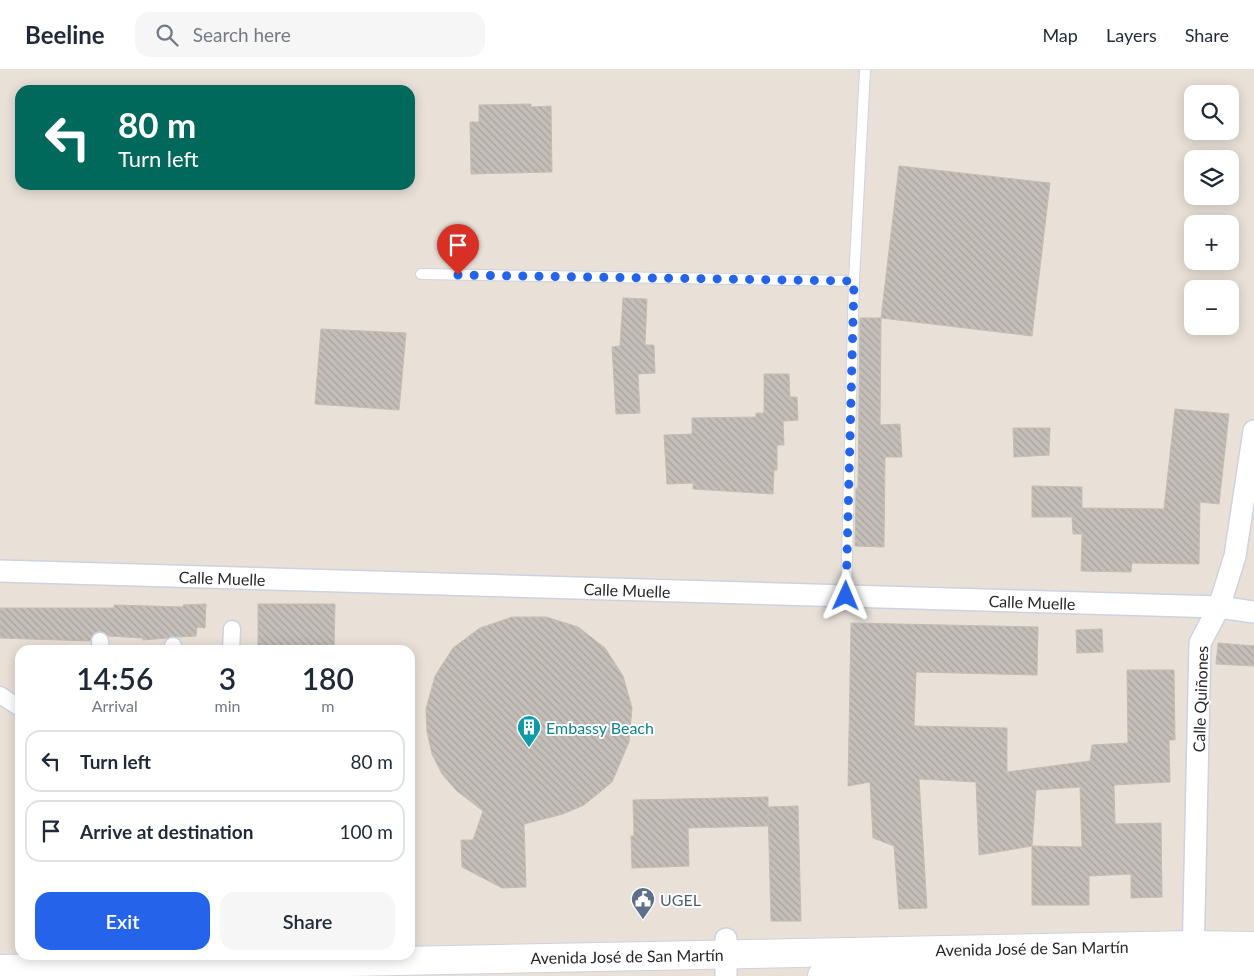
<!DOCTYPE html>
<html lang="en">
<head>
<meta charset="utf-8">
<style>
  :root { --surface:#fff; --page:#f6f6f7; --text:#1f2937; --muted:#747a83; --line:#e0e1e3; --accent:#2563eb }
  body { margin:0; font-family:Lato,sans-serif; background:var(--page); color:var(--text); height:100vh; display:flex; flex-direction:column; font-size:19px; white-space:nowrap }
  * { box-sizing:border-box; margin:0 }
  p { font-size:16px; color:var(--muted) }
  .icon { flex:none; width:28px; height:28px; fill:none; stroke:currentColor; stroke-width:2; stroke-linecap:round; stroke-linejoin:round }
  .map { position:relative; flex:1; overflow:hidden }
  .panel { position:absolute; left:15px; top:575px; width:400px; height:315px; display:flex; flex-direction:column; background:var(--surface); border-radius:15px; box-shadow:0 2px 12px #0003 }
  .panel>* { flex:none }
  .guide { position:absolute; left:15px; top:15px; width:400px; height:105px; border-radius:15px; box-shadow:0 2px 12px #0003; background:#00695c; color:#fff; overflow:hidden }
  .fabs { position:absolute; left:1184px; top:15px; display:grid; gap:10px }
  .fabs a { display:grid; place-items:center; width:55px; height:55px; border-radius:10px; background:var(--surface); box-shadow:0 2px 12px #0003; font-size:25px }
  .pin { position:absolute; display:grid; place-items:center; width:42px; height:42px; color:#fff; margin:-51px -21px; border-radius:50% 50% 50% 0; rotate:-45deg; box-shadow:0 0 5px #0007 }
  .pin .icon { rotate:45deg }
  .me { position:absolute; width:55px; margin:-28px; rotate:1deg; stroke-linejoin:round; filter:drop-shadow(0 0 4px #0008) }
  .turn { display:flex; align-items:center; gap:18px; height:105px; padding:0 20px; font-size:22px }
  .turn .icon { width:65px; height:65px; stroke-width:2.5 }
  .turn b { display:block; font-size:35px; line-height:42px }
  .eta { display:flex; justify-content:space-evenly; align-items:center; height:85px; text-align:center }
  .eta b { font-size:30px; font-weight:600; line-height:35px }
  .primary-button { display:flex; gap:10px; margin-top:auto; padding:10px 20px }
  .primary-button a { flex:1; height:58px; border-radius:15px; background:var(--accent); color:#fff; font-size:20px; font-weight:600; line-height:58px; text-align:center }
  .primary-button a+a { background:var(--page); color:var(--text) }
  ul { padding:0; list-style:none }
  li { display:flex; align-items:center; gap:15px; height:62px; margin:0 10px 8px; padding:0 10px; border:2px solid var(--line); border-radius:15px }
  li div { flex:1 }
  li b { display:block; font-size:19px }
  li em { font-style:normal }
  header { display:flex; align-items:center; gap:30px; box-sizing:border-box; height:70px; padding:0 25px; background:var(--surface); border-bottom:1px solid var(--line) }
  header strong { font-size:24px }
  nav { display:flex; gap:28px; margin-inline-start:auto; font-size:18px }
  .search { width:350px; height:45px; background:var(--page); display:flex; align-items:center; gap:12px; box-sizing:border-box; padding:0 18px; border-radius:15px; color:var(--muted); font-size:19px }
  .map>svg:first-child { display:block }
  .building { fill:url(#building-back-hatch); stroke:#c4bdb2; fill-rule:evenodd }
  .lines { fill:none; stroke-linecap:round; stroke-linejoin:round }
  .service-casing { stroke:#cdd2e0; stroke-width:12 }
  .pedestrian-casing { stroke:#cdd2e0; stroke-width:19 }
  .minor-casing { stroke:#cdd2e0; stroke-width:24 }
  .secondary-casing { stroke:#cdd2e0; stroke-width:30 }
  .service { stroke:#fff; stroke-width:10 }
  .pedestrian { stroke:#fff; stroke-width:16 }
  .minor { stroke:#fff; stroke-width:21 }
  .secondary { stroke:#fff; stroke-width:28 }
  .route { stroke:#2563eb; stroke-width:9; stroke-dasharray:0 16.2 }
  .labels { text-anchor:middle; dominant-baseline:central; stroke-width:4; stroke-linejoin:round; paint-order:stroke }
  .street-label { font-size:16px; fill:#272727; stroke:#fff }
  .culture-label { font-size:16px; fill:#0d838f; stroke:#fff; text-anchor:start }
  .service-label { font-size:16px; fill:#4e5e75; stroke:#fff; text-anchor:start }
</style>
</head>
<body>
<header>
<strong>Beeline</strong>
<div class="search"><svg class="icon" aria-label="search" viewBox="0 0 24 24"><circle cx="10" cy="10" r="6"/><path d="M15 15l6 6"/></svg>Search here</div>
<nav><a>Map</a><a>Layers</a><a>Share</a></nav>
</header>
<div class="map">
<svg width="1254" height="906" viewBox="0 0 1254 906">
  <defs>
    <pattern id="building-back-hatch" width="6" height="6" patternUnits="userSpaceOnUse" patternTransform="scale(1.25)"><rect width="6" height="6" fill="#c4beb8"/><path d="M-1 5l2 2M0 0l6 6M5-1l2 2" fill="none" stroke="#a8a39e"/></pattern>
  </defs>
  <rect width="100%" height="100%" fill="#e9e1d8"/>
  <g class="building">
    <path d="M531 34V37L551 36 552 102 471 104 470 52H479V35Z"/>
    <path d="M899 96 1050 113 1032 266 881 248Z"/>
    <path d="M623 228 647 229 645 275H654L655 303 638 304 640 343 616 344 612 277 620 276Z"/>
    <path d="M860 248H881L880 355 900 354 902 387H885L884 477 855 476 856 418H858Z"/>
    <path d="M321 259 406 263 399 340 315 334Z"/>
    <path d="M764 304H789L790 327H797L798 350 783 351 784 375H777V400H774L773 424 693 419V413L667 414 664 365 692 364V348L756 347V343H764Z"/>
    <path d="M1175 339 1229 344 1219 434 1200 432 1199 494 1132 493 1131 502 1081 501 1082 464H1073L1072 447H1032V416L1082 417V438L1164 439Z"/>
    <path d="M1013 358H1050L1049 385 1014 387Z"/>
    <path d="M206 534 205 558 197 557 196 566 178 567 173 566 167 568 143 570V568L108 566 104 562 99 561 94 563 90 571 0 568V538H114V535L183 537V535Z"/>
    <path d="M258 534H335L334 580H258Z"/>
    <path d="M512 547H546L578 557 605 578 623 606 632 638 629 672 612 712 584 735 563 744 524 754 526 817 502 818 462 797 461 770H473L483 741 457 721 442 704 432 684 427 661 426 639 435 606 453 578 480 558Z"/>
    <path d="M851 553 1038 557 1037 605 916 602 914 656 1007 658V702L1090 691 1092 675 1128 673 1127 600H1174L1175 670H1169L1170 712 1114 715 1115 754 1161 753 1162 827 1131 828V804L1089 806V835H1032V776L979 785 976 712 919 709 927 838 899 839 894 776 873 768 870 712 848 716ZM1080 717 1082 777 1032 776 1036 720Z"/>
    <path d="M1102 559 1103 582 1077 583 1076 560Z"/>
    <path d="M1218 573 1254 576V596L1216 594Z"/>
    <path d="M768 727V756L688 758 689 796 632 798 631 766H634L633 730Z"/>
    <path d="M798 736 801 851H771L768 737Z"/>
  </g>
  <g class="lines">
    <g class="service-casing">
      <g id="service">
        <path d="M421 204 854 211"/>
        <path d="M846 526 854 211 865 0"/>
      </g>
    </g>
    <g class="pedestrian-casing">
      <g id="pedestrian">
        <path d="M100 571 101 580"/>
        <path d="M173 576V580"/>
        <path d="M231 580 232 559"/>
        <path d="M0 625 20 638"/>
      </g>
    </g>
    <g class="minor-casing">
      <g id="minor">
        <path d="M0 501 1219 537 1254 542"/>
        <path d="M1193 891 1200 573 1219 537 1235 486 1254 361"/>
        <path d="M726 906V869"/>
      </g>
    </g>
    <g class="secondary-casing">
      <g id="secondary">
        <path d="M0 899 1193 875 1254 876"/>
        <path d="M822 906 1193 899 1254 900"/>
      </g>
    </g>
    <use href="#service" class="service"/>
    <use href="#pedestrian" class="pedestrian"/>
    <use href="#minor" class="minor"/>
    <use href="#secondary" class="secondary"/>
  </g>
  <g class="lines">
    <path class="route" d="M458 205 854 211 846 526"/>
  </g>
  <defs>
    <g id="building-pin" transform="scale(1.25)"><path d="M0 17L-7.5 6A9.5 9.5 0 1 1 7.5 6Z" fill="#0f9aa8" stroke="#fff"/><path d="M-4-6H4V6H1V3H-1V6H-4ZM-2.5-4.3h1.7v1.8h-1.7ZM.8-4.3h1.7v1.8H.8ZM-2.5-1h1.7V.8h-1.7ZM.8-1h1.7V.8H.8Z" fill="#fff"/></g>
    <g id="civic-pin" transform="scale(1.25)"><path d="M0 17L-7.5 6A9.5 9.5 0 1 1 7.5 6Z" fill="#5c6f8a" stroke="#fff"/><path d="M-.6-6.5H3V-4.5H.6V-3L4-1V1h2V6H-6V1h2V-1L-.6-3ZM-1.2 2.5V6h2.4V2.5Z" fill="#fff"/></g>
  </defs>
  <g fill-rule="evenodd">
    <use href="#building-pin" x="529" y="657"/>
    <use href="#civic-pin" x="643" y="829"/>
  </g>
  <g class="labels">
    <g class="street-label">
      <text transform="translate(222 508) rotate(2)">Calle Muelle</text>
      <text transform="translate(627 520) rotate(2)">Calle Muelle</text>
      <text transform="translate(1032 532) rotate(2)">Calle Muelle</text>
      <text transform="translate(1200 629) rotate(-88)">Calle Quiñones</text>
      <text transform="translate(1032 878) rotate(-1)">Avenida José de San Martín</text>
      <text transform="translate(627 886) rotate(-1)">Avenida José de San Martín</text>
    </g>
    <g class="culture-label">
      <text x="546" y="657">Embassy Beach</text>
    </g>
    <g class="service-label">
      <text x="660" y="829">UGEL</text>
    </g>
  </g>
</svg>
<div class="fabs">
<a><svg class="icon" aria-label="search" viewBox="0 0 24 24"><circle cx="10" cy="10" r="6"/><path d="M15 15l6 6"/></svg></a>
<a><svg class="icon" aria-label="layers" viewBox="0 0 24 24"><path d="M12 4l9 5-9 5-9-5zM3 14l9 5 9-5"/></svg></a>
<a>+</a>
<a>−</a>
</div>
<div class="pin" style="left:458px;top:205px;background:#d93025"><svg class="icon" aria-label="arrive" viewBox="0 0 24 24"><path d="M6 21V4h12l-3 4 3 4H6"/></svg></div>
<svg class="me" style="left:846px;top:526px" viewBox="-20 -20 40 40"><path d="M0-17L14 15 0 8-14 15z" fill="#2563eb" stroke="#fff" stroke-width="4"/></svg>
<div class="guide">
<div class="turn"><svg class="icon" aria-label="left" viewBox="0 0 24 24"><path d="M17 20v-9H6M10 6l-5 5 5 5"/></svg><div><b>80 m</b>Turn left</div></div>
</div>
<section class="panel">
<div class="eta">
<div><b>14:56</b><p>Arrival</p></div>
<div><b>3</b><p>min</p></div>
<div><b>180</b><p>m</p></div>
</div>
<ul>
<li><svg class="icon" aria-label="left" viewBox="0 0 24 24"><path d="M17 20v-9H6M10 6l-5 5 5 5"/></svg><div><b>Turn left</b></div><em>80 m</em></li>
<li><svg class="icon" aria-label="arrive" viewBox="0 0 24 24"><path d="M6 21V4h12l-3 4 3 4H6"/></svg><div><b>Arrive at destination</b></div><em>100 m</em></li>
</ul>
<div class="primary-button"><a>Exit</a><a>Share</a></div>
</section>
</div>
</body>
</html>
